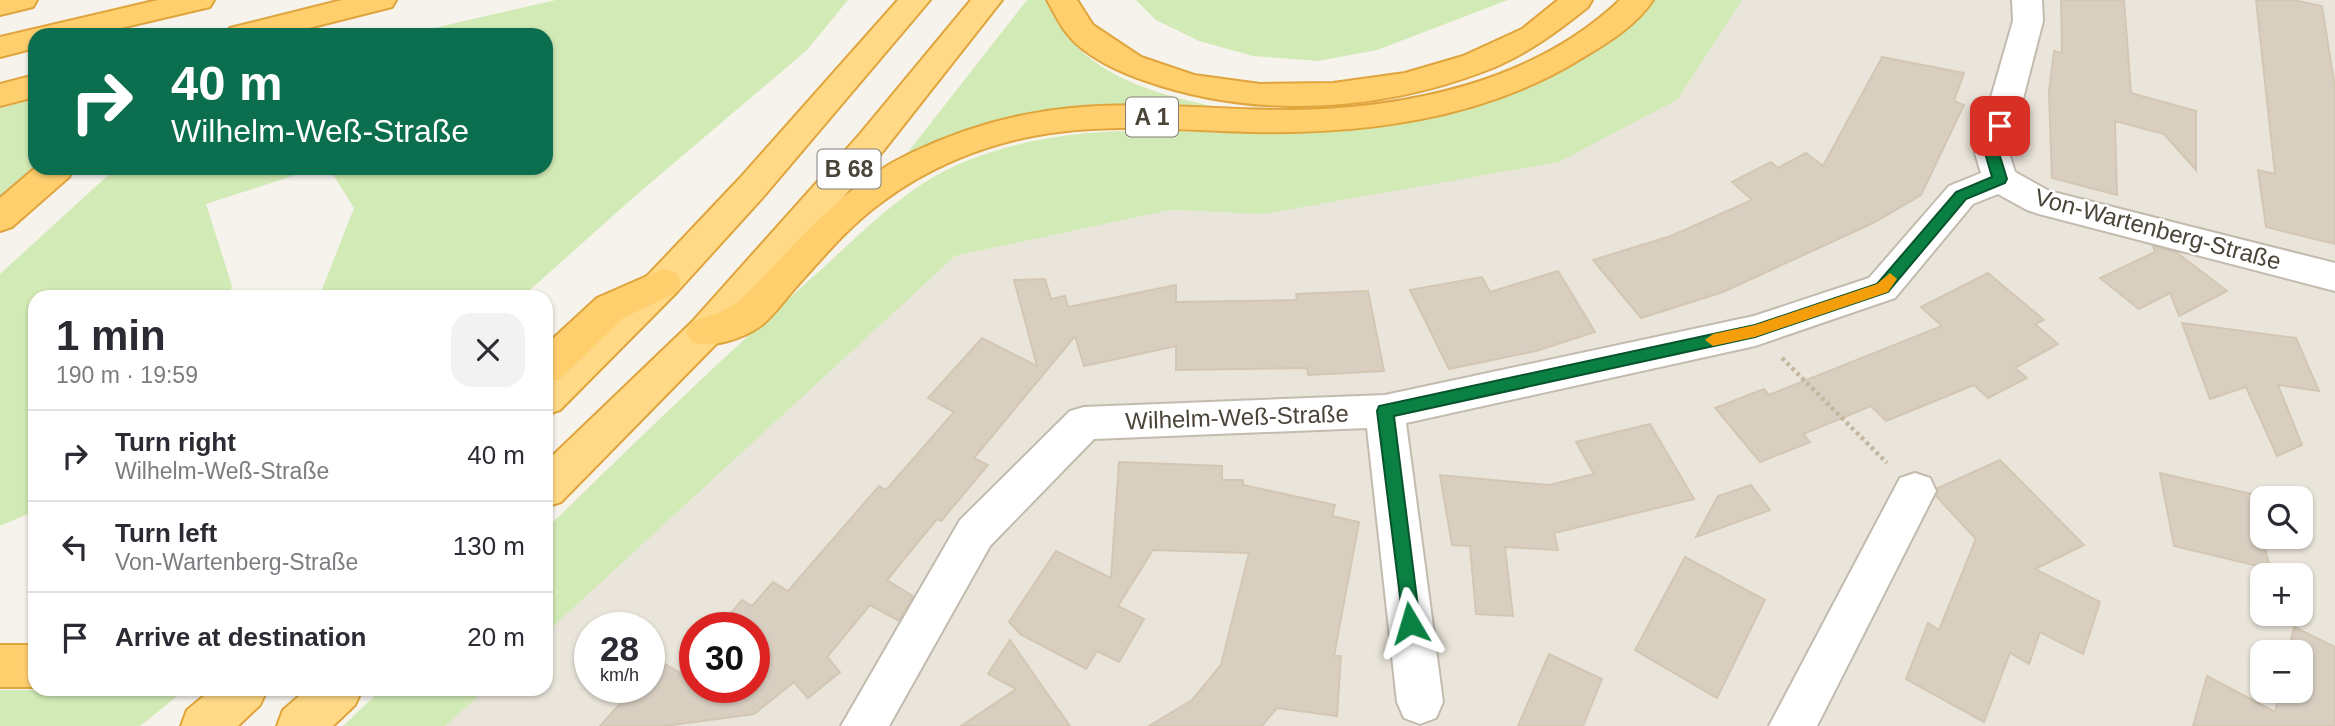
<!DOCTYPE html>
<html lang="en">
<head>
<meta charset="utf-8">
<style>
  :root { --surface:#fff; --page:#f2f2f3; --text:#2b2b33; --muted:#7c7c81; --line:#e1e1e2 }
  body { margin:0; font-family:Helvetica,sans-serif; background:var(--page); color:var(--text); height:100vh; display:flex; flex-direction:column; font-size:26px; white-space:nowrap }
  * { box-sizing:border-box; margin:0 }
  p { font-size:23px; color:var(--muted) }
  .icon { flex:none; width:38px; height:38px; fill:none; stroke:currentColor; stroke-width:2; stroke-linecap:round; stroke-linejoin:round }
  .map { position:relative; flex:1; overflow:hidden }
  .details { position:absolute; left:28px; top:290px; width:525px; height:406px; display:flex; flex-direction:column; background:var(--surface); border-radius:21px; box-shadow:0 2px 5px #0004 }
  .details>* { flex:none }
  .hud { position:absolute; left:28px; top:28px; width:525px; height:147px; border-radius:21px; box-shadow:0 2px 5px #0004; background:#0b6e4f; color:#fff; overflow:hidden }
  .tools { position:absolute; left:2250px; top:486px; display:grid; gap:14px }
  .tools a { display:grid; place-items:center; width:63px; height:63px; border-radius:14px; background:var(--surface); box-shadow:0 2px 5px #0004; font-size:35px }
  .speed { position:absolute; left:574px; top:612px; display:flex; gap:14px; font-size:35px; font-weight:700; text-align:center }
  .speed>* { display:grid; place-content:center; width:91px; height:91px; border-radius:50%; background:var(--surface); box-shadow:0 2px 5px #0004; line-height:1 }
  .speed small { font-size:18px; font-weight:400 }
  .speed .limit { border:10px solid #d22; background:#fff; color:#111 }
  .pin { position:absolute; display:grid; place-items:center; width:60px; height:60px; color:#fff; margin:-30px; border-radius:14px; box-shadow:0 4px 10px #0006 }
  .me { position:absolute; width:77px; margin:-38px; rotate:353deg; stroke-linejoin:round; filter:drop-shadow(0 0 5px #0008) }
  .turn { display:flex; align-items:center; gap:24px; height:147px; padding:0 28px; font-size:32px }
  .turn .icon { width:91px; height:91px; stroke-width:2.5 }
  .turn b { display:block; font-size:49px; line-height:60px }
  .round { display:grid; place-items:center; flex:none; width:74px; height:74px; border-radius:21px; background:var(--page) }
  .summary { display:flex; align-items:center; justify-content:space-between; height:119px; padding:0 28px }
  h1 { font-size:42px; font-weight:600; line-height:52px }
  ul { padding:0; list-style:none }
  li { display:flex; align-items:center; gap:21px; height:91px; padding:0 28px; border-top:2px solid var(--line) }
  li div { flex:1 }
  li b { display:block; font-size:26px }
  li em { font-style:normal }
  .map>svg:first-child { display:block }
  .residential { fill:#eae5da; fill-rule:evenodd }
  .green { fill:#d2eab5 }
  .building { fill:#d8cfc1; stroke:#d3c7b4; stroke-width:2 }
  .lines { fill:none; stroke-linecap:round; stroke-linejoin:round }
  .minor-casing { stroke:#c2bbae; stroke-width:4 }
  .trunk-casing { stroke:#e0a43c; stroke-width:4 }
  .motorway-casing { stroke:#e0a43c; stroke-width:4 }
  .path { stroke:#c4b79f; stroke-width:4.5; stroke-dasharray:3.5 3.5; stroke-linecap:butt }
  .minor { fill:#fff; fill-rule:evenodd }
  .trunk { fill:#ffd985; fill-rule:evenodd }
  .motorway { fill:#ffcf6e; fill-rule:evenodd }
  .route { fill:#0b8043; stroke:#07532c; stroke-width:2 }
  .slow { fill:#f59e0b }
  .labels { text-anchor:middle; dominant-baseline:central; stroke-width:5; stroke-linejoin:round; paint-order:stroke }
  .shield { fill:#fff; stroke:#817c74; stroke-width:2 }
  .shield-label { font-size:23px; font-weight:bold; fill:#4b4439 }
  .street-label { font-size:24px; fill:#4b4439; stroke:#fff }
</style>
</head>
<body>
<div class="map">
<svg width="2335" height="726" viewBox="0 0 2335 726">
  <rect width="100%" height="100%" fill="#f6f3ec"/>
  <path class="residential" d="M1742 0H2335V726H437L477 690H546V627L955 256 1170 210 1263 214 1678 99ZM2263 499H2301V537H2263ZM2263 576H2301V614H2263ZM590 628H649V688H590ZM695 628H754V688H695ZM2263 653H2301V691H2263Z"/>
  <g class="green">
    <path d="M556 0H848L807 50 634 197 522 297H319L354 208 329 168H546V35H404Z"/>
    <path d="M1027 0H1046C1074 71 1148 93 1217 107 1147 103 1077 101 1009 117 990 122 970 129 952 136 937 142 925 152 908 152Z"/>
    <path d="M1136 0H1508L1377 50 1318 61 1253 56 1199 41 1156 20Z"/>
    <path d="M1655 0H1742L1678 99 1559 162 1263 214 1170 210 955 256 546 633V529C634 443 722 358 814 276 864 231 910 181 974 158 1086 117 1180 135 1294 133 1383 132 1478 113 1556 71 1593 51 1628 31 1655 0Z"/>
    <path d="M35 99V168L0 204V108Z"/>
    <path d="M116 168H317L206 204 232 286 229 297 35 298V511L0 526V274Z"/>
    <path d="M0 690H185L140 726H0Z"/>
    <path d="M381 690H485L445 726H343Z"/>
  </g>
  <g class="building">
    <path d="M2061 0H2124L2131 93 2196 111V170L2164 134 2115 121 2117 195 2052 178 2049 92 2054 51 2062 53Z"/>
    <path d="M2256 0H2293L2322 6 2335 88V244L2266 227 2258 170 2275 174Z"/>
    <path d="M1882 57 1964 73 1954 101 1964 105 1921 195 1873 223 1723 292 1641 318 1593 260 1671 236 1752 200 1732 182 1771 162 1778 168 1806 153 1823 166Z"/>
    <path d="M2153 246 2176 252 2227 291 2179 316 2170 293 2139 309 2100 278 2155 252Z"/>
    <path d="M1558 271 1595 332 1536 351 1449 369 1410 290 1482 277 1490 292Z"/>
    <path d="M1988 273 2044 320 2035 324 2058 344 2015 368 2027 378 1988 398 1974 385 1886 421 1871 406 1803 434 1810 442 1760 462 1715 408 1764 389 1769 395 1942 326 1921 307Z"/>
    <path d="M1045 279 1051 299 1065 296 1068 307 1176 285V302L1297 300 1296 294 1368 291 1384 371 1308 375 1307 368 1176 370V346L1084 366 1075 336 974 458 988 465 941 521 937 519 887 580 913 596 899 621 870 605 827 657 840 672 808 698 794 682 754 714 665 726H600L634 688H649V670L658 660 680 673 695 656V688H754V628H718L742 600 752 606 773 582 788 591 879 486 886 490 954 412 928 398 982 338 1037 366 1014 280Z"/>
    <path d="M2182 323 2296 338 2319 391 2278 385 2302 445 2277 456 2246 387 2210 399Z"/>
    <path d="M1650 424 1694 499 1554 533 1558 550 1505 547 1513 616 1476 614 1470 546 1452 545 1440 475 1549 485 1594 474 1576 442Z"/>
    <path d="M2000 460 2084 545 2035 569 2100 602 2083 654 2040 632 2029 664 2010 653 1984 722 1906 679 1928 623 1939 630 1976 539 1936 496 1938 488Z"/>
    <path d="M1119 462 1222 466V480H1243V485L1335 505 1332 516 1359 522 1334 656H1341L1337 716 1277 708 1262 726H1149L1192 700 1221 665 1249 553 1153 550 1118 606 1144 619 1119 662 1097 651 1086 669 1020 634 1009 622 1056 551 1111 578Z"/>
    <path d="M2160 473 2252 494 2270 569 2174 546Z"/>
    <path d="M1751 485 1770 510 1696 537 1718 496Z"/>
    <path d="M1685 557 1765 600 1717 698 1635 650Z"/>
    <path d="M2294 627 2335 647V726H2193L2207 676 2275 712 2280 691H2301V653H2288Z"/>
    <path d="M1010 640 1035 676 1070 726H961L1016 689 988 674Z"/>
    <path d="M1549 654 1602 679 1583 726H1518Z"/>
  </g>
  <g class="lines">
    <g class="minor-casing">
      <g id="minor">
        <path d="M2012 0H2042L2043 21 2009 153 2015 172 2049 191 2335 263V291L2039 214 2027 210 1998 194 1973 204 1895 298 1755 346 1406 423 1443 702 1436 718 1420 724 1404 718 1397 702 1367 428 1094 439 990 546 889 726H841L960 520 1070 411 1084 407 1385 395 1754 316 1869 278 1949 186 1981 173 1975 153 2013 21Z"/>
        <path d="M1915 473 1930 478 1936 491 1817 726H1769L1900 478Z"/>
      </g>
    </g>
    <g class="trunk-casing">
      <g id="trunk">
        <path d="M898 0H930L764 196 676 293 560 410 546 415V374L650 273 740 178Z"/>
        <path d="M971 0H1002L884 150 718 342 561 502 546 507V462L692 322 860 134Z"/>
        <path d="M211 690H267L260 705 238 726H181L187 710Z"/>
        <path d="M306 690H362L355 705 333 726H277L283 710Z"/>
      </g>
    </g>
    <g class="motorway-casing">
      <g id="motorway">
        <path d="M0 0H37L33 7 0 15Z"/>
        <path d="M158 0H214L210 7 91 35H35V48L0 57V37Z"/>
        <path d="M342 0H396L392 7 281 35H225L230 28Z"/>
        <path d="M1047 0H1077L1093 25 1141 57 1194 75 1260 84 1333 83 1405 73 1463 56 1522 29 1558 0H1592L1588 7C1556 33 1524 56 1485 71 1378 112 1254 119 1146 81 1122 73 1086 57 1069 36 1060 26 1054 12 1047 0Z"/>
        <path d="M1620 0H1653C1635 28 1602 46 1574 63 1477 120 1363 134 1253 132 1180 130 1105 122 1033 136 980 146 925 169 882 202 850 225 824 256 798 285 786 298 775 314 762 325 745 338 712 349 692 342L686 332 692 322 723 311 739 301C794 248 838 188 909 154 959 130 1015 113 1071 108 1143 101 1215 110 1287 110 1404 109 1533 83 1620 0Z"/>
        <path d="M35 75V97L0 106V84Z"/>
        <path d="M35 168H74L69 177 12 227 0 231V198Z"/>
        <path d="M663 269 676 273 681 283 676 293 623 318 560 379 546 383V345L597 298Z"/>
        <rect x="0" y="645" width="35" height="42"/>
      </g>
    </g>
    <path class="path" d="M1782 358 1887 463"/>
    <use href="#minor" class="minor"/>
    <use href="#trunk" class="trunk"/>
    <use href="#motorway" class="motorway"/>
  </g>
  <path class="route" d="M2000 122 2006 126 1999 153 2007 179 2005 183 1966 199 1888 292 1755 337 1394 416 1420 623 1417 629 1410 631 1404 629 1377 411 1379 406 1755 325 1877 284 1956 192 1992 177 1985 153 1993 126Z"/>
  <path class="slow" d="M1890 273 1897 279 1888 292 1755 337 1713 346 1705 340 1713 334 1755 325 1877 284Z"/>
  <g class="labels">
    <g class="shield">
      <rect x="1126" y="97.5" width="52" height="39" rx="5"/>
      <rect x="817.5" y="149.5" width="63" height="39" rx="5"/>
    </g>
    <g class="shield-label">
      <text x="1152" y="117">A 1</text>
      <text x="849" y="169">B 68</text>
    </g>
    <g class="street-label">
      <text transform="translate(2158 229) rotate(15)">Von-Wartenberg-Straße</text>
      <text transform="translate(1237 417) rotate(-2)">Wilhelm-Weß-Straße</text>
    </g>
  </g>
</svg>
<div class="tools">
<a><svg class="icon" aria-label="search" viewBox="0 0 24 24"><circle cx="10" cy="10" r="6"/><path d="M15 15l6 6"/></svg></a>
<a>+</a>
<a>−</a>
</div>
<div class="speed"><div>28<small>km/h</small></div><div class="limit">30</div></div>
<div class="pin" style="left:2000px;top:126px;background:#d93025"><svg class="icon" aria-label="arrive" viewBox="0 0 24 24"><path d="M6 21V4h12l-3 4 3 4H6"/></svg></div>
<svg class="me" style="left:1410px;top:623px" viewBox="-20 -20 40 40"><path d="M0-17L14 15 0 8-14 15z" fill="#0b8043" stroke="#fff" stroke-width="4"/></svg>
<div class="hud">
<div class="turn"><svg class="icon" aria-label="right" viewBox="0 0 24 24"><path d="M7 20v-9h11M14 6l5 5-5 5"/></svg><div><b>40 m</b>Wilhelm-Weß-Straße</div></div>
</div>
<section class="details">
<div class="summary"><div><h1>1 min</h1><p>190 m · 19:59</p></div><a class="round"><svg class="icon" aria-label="close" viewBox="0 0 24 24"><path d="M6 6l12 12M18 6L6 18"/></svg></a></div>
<ul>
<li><svg class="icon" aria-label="right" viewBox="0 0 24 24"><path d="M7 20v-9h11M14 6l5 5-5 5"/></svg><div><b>Turn right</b><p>Wilhelm-Weß-Straße</p></div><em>40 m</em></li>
<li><svg class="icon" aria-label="left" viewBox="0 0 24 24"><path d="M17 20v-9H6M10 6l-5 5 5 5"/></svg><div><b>Turn left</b><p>Von-Wartenberg-Straße</p></div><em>130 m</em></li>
<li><svg class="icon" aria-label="arrive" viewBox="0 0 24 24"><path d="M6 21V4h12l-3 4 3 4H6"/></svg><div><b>Arrive at destination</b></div><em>20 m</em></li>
</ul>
</section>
</div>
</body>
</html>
